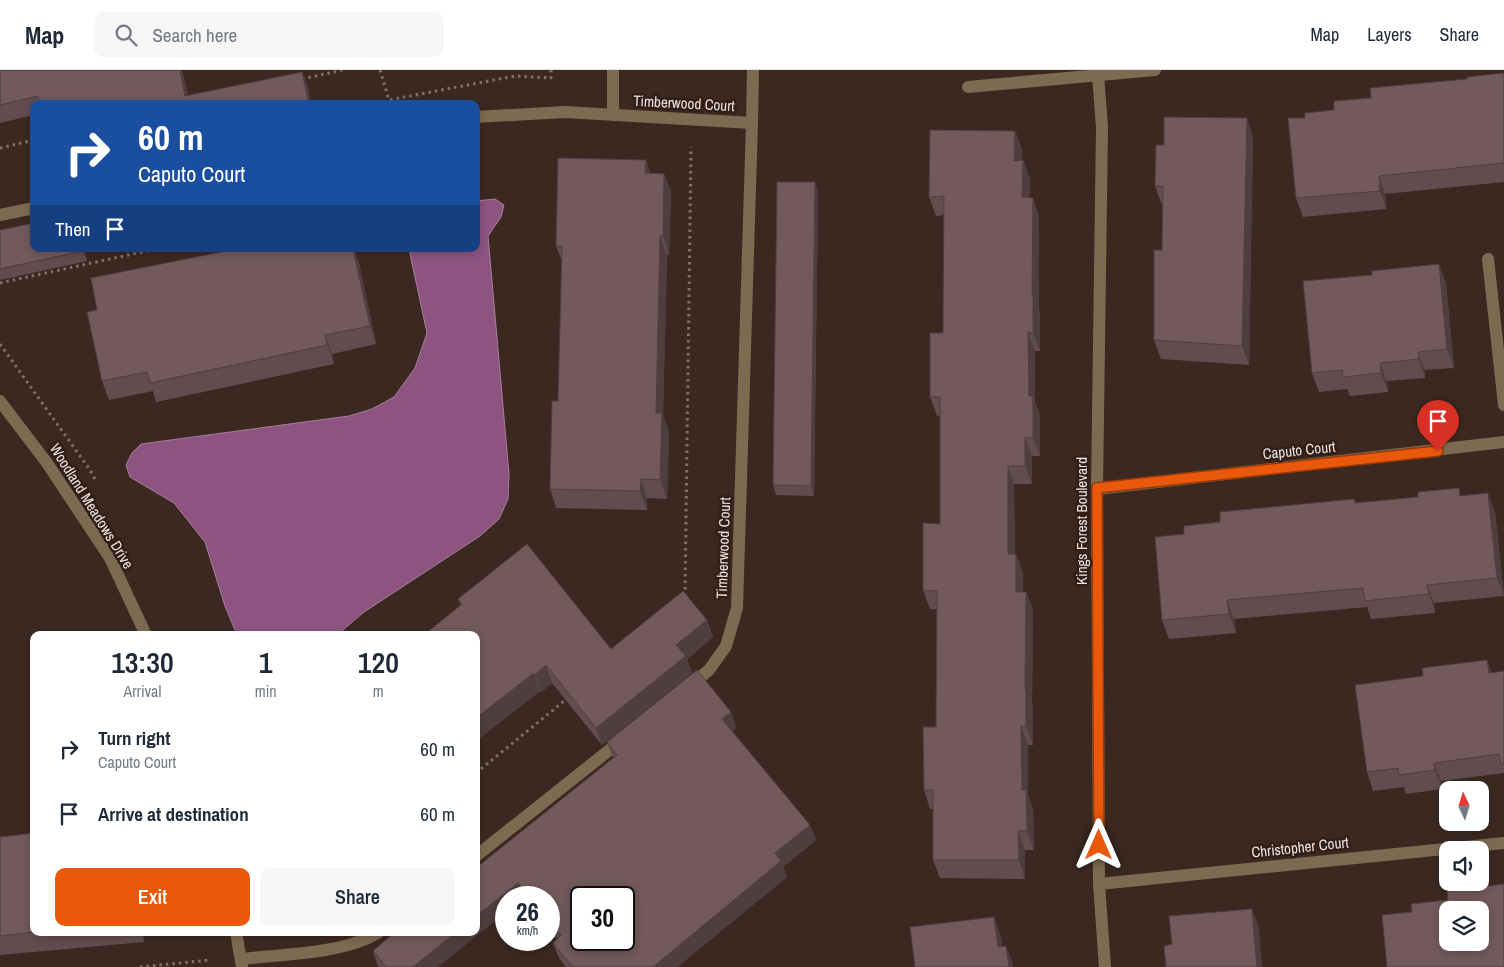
<!DOCTYPE html>
<html lang="en">
<head>
<meta charset="utf-8">
<style>
  :root { --surface:#fff; --page:#f6f6f7; --text:#1f2937; --muted:#747a83; --line:#e0e1e3; --accent:#ea580c }
  body { margin:0; font-family:"Archivo Narrow",sans-serif; background:var(--page); color:var(--text); height:100vh; display:flex; flex-direction:column; font-size:19px; white-space:nowrap }
  * { box-sizing:border-box; margin:0 }
  p { font-size:16px; color:var(--muted) }
  .icon { flex:none; width:28px; height:28px; fill:none; stroke:currentColor; stroke-width:2; stroke-linecap:round; stroke-linejoin:round }
  .map { position:relative; flex:1; overflow:hidden }
  .side { position:absolute; left:30px; top:561px; width:450px; height:305px; display:flex; flex-direction:column; background:var(--surface); border-radius:10px; box-shadow:0 2px 8px #0003 }
  .side>* { flex:none }
  .banner { position:absolute; left:30px; top:30px; width:450px; height:152px; border-radius:10px; box-shadow:0 2px 8px #0003; background:#1a4fa0; color:#fff; overflow:hidden }
  .needle { width:32px; rotate:356deg }
  .controls { position:absolute; left:1439px; top:711px; display:grid; gap:10px }
  .controls a { display:grid; place-items:center; width:50px; height:50px; border-radius:10px; background:var(--surface); box-shadow:0 2px 8px #0003; font-size:25px }
  .speed { position:absolute; left:495px; top:816px; display:flex; gap:10px; font-size:25px; font-weight:700; text-align:center }
  .speed>* { display:grid; place-content:center; width:65px; height:65px; border-radius:50%; background:var(--surface); box-shadow:0 2px 8px #0003; line-height:1 }
  .speed small { font-size:12px; font-weight:400 }
  .speed .limit { border:2px solid #111; border-radius:8px; background:#fff; color:#111 }
  .pin { position:absolute; display:grid; place-items:center; width:42px; height:42px; color:#fff; margin:-51px -21px; border-radius:50% 50% 50% 0; rotate:-45deg; box-shadow:0 0 5px #0007 }
  .pin .icon { rotate:45deg }
  .me { position:absolute; width:55px; margin:-28px; rotate:0deg; stroke-linejoin:round; filter:drop-shadow(0 0 4px #0008) }
  .turn { display:flex; align-items:center; gap:18px; height:105px; padding:0 25px; font-size:22px }
  .turn .icon { width:65px; height:65px; stroke-width:2.5 }
  .turn b { display:block; font-size:35px; line-height:42px }
  .then { display:flex; align-items:center; height:48px; padding:0 25px; background:#0003; gap:10px; font-size:19px }
  .eta { display:flex; justify-content:space-evenly; align-items:center; height:85px; text-align:center }
  .eta b { font-size:30px; font-weight:600; line-height:35px }
  .cta { display:flex; gap:10px; margin-top:auto; padding:10px 25px }
  .cta a { flex:1; height:58px; border-radius:10px; background:var(--accent); color:#fff; font-size:20px; font-weight:600; line-height:58px; text-align:center }
  .cta a+a { background:var(--page); color:var(--text) }
  ul { padding:0; list-style:none }
  li { display:flex; align-items:center; gap:15px; height:65px; padding:0 25px }
  li div { flex:1 }
  li b { display:block; font-size:19px }
  li em { font-style:normal }
  header { display:flex; align-items:center; gap:30px; box-sizing:border-box; height:70px; padding:0 25px; background:var(--surface); border-bottom:1px solid var(--line) }
  header strong { font-size:24px }
  nav { display:flex; gap:28px; margin-inline-start:auto; font-size:18px }
  .search { width:350px; height:45px; background:var(--page); display:flex; align-items:center; gap:12px; box-sizing:border-box; padding:0 18px; border-radius:10px; color:var(--muted); font-size:19px }
  .map>svg:first-child { display:block }
  .water { fill:#8d5480; stroke:#aa7e9c }
  .lines { fill:none; stroke-linecap:round; stroke-linejoin:round }
  .path { stroke:#81716b; stroke-width:3; stroke-dasharray:2.5 4; stroke-linecap:butt }
  .minor { stroke:#7c6b51; stroke-width:12 }
  .wall { fill:#614d4f }
  .shaded-wall { fill:#4f3e40 }
  .building { fill:#71595c; stroke:#4f3e40; fill-rule:evenodd }
  .route-casing { stroke:#983908; stroke-width:12 }
  .route { stroke:#ea580c; stroke-width:9 }
  .labels { text-anchor:middle; dominant-baseline:central; stroke-width:5; stroke-linejoin:round; paint-order:stroke }
  .street-label { font-size:15px; fill:#eee1dc; stroke:#311f17 }
</style>
</head>
<body>
<header>
<strong>Map</strong>
<div class="search"><svg class="icon" aria-label="search" viewBox="0 0 24 24"><circle cx="10" cy="10" r="6"/><path d="M15 15l6 6"/></svg>Search here</div>
<nav><a>Map</a><a>Layers</a><a>Share</a></nav>
</header>
<div class="map">
<svg width="1504" height="897" viewBox="0 0 1504 897">
  <rect width="100%" height="100%" fill="#3b2921"/>
  <path class="water" d="M495 129 504 135 501 147 488 166 509 404 508 429 499 449 480 466 364 542 337 565H237L225 536 205 472 174 433 130 407 126 395 132 383 141 374 349 346 372 339 394 327 415 298 427 263 410 184V179H476V131Z"/>
  <g class="lines">
    <g class="path">
      <path d="M380 0 389 30 515 6 551 8V0"/>
      <path d="M302 9 343 0"/>
      <path d="M0 78 34 70"/>
      <path d="M0 213 156 179"/>
      <path d="M0 274 90 400 96 411"/>
      <path d="M685 526 691 77"/>
      <path d="M476 703 569 627"/>
      <path d="M140 897 210 890"/>
    </g>
    <g class="minor">
      <path d="M1098 5 1102 57 1097 419 1099 814 1105 897"/>
      <path d="M968 17 1155 0"/>
      <path d="M613 45V0"/>
      <path d="M476 47 565 42 752 53 737 538 726 576 709 600 688 617"/>
      <path d="M752 53 753 0"/>
      <path d="M0 145 34 138"/>
      <path d="M1488 189 1504 335"/>
      <path d="M0 331 47 393 110 488 146 565"/>
      <path d="M1097 419 1504 372"/>
      <path d="M476 786 622 670"/>
      <path d="M1099 814 1504 773"/>
      <path d="M236 862 242 897"/>
      <path d="M241 889C282 884 345 884 379 862"/>
    </g>
  </g>
  <g class="wall">
    <path d="M0 0H182L188 26 302 2 308 18 311 34H34V45L0 53Z"/>
    <path d="M1504 3V112L1385 124 1386 139 1303 147 1296 128 1305 48 1371 28Z"/>
    <path d="M1015 61 1022 79 1021 90H1023L1030 109 1029 128H1033L1039 147V239L1040 244V281H1035V332L1040 345V386H1032V414H1014L1015 484H1016L1023 503V522H1026L1033 540 1032 633 1033 637V675H1028V726L1033 739 1034 780H1025V809L940 808 933 790V739H930L924 720 936 657 937 539H930L923 520 940 454V346H937L930 327 943 263 944 145 936 146 929 127Z"/>
    <path d="M1253 66 1249 295 1161 289 1154 270 1162 180 1163 135H1162L1155 116 1164 75Z"/>
    <path d="M646 90 650 103 664 104 671 122 669 185H667L663 346 669 362 667 429 647 428V440L556 438 550 419 558 331 562 191 556 176Z"/>
    <path d="M818 122 814 426 776 425 773 415Z"/>
    <path d="M0 160 84 179 87 191 0 210Z"/>
    <path d="M359 193 376 274 332 284 334 294 156 332 153 321 109 330 102 311Z"/>
    <path d="M1446 213 1454 298 1425 300V308L1387 311 1388 322 1350 326 1347 319 1319 322 1312 303Z"/>
    <path d="M1462 426 1495 442 1504 526 1434 533 1435 543 1371 549 1367 537 1234 549 1236 563 1169 569 1162 550 1184 464 1220 452 1354 429 1356 433Z"/>
    <path d="M458 529 611 579 707 550 713 567 687 589 692 603 602 675 552 613 541 622 540 621 476 671V565L461 536Z"/>
    <path d="M1504 601V703L1441 711 1442 719 1406 724 1404 717 1373 721 1367 702 1491 603Z"/>
    <path d="M731 642 736 658 732 661 810 755 816 770 783 797 787 807 677 897H566L559 888 553 873 557 869 549 859V828H506L438 897H379L378 896 373 881 613 688 607 672Z"/>
    <path d="M0 767 34 862H143L144 872 0 885Z"/>
  </g>
  <g class="shaded-wall">
    <path d="M180 0H182L189 34 185 26Z"/>
    <path d="M302 2 308 18 311 34H309Z"/>
    <path d="M1247 48 1253 66 1249 295 1242 276Z"/>
    <path d="M1015 61 1022 79 1021 109 1014 91Z"/>
    <path d="M646 90 652 109 645 103Z"/>
    <path d="M1023 90 1030 109 1029 146 1022 127Z"/>
    <path d="M664 104 671 122 669 185 663 166Z"/>
    <path d="M1379 106 1385 124 1386 139 1380 121Z"/>
    <path d="M815 112 818 122 814 426 811 416Z"/>
    <path d="M1033 128 1039 147V239L1040 244V281L1033 263 1032 225Z"/>
    <path d="M660 166 667 185 663 346 669 362 667 429 660 410 656 343Z"/>
    <path d="M83 179H84L87 191 83 181Z"/>
    <path d="M353 179H354L359 193 376 274 370 256Z"/>
    <path d="M1439 194 1446 213 1454 298 1447 279Z"/>
    <path d="M1028 262 1035 281V332L1040 345V386L1033 368 1029 326Z"/>
    <path d="M325 265 332 284 334 294 327 275Z"/>
    <path d="M1418 282 1425 300V308L1419 289Z"/>
    <path d="M1380 293 1387 311 1388 322 1381 303Z"/>
    <path d="M1025 367 1032 386V414L1025 396Z"/>
    <path d="M1008 396 1014 414 1015 503 1008 484Z"/>
    <path d="M641 409 647 428V440L640 421Z"/>
    <path d="M1488 423 1495 442 1504 526 1497 508Z"/>
    <path d="M1016 484 1023 503 1022 540 1016 522Z"/>
    <path d="M1427 515 1434 533 1435 543 1429 524Z"/>
    <path d="M1026 522 1033 540 1032 633 1033 637V675L1026 656 1025 619Z"/>
    <path d="M1227 530 1234 549 1236 563 1229 544Z"/>
    <path d="M707 550 713 567 687 589 692 603 602 675 596 658 676 575Z"/>
    <path d="M1487 590 1494 609 1489 603Z"/>
    <path d="M546 595 552 613 541 622 535 605Z"/>
    <path d="M534 603 540 621 476 671V648Z"/>
    <path d="M731 642 736 658 727 665 722 649Z"/>
    <path d="M1021 656 1028 675V725L1033 739 1034 780 1027 761 1022 720Z"/>
    <path d="M1434 693 1441 711 1442 719 1435 700Z"/>
    <path d="M810 755 816 770 783 797 787 807 677 897H653L775 783Z"/>
    <path d="M1018 761 1025 780V809L1019 790Z"/>
    <path d="M518 813 523 828H506V842L438 897H413L456 862H476V846Z"/>
    <path d="M1252 839 1259 857 1262 897H1257Z"/>
    <path d="M994 847 1001 866 1005 896 998 877Z"/>
    <path d="M140 862H143L144 872Z"/>
    <path d="M1006 876 1013 894V897H1009Z"/>
  </g>
  <g class="building">
    <path d="M0 0H180L185 26 302 2 309 34H39L38 26 0 35Z"/>
    <path d="M1504 3V93L1379 106 1380 121 1296 128 1288 48H1305V43L1334 40V31L1371 28 1370 18 1467 9V7Z"/>
    <path d="M1164 47 1247 48 1242 276 1154 270V180H1162L1163 116H1155L1156 75H1164Z"/>
    <path d="M930 60 1015 61 1014 91 1023 90 1022 127 1033 128 1032 225H1033V263L1028 262 1029 326H1033V368L1025 367V396H1008V484H1016V522H1026L1025 619H1026V656H1021L1022 720H1026L1027 761H1018L1019 790H933V720H924L923 657H936L937 521 923 520V453L940 454V327H930V263H943L944 126 929 127Z"/>
    <path d="M558 88 646 90 645 103 664 104 663 166H660L656 343H662L660 410 641 409 640 421 550 419 552 331H558L562 176H556Z"/>
    <path d="M777 112H815L811 416 773 415Z"/>
    <path d="M34 153V179H83V181L0 199V160Z"/>
    <path d="M236 179H353L370 256 325 265 327 275 150 313 147 302 102 311 87 242 97 240 91 208Z"/>
    <path d="M1439 194 1447 279 1418 282 1419 289 1380 293 1381 303 1343 307 1342 300 1312 303 1303 211 1372 205V201Z"/>
    <path d="M1459 418 1460 426 1488 423 1497 508 1427 515 1429 524 1365 531 1363 518 1227 530 1229 544 1162 550 1155 467 1184 464V456L1220 452V442L1354 429 1355 433 1418 427V422Z"/>
    <path d="M527 474 611 579 683 521 707 550 676 575 686 586 596 658 546 595 535 605 534 603 476 648V565H424L462 534 458 529Z"/>
    <path d="M1487 590 1489 603 1504 601V693L1501 694 1499 684 1434 693 1435 700 1399 705 1398 698 1367 702 1355 615 1423 606 1422 598Z"/>
    <path d="M697 600 731 642 722 649 810 755 775 783 781 791 653 897H573L553 873 561 865 549 850V828H530L518 813 476 846V798L617 685 607 672ZM581 828H624V870H581Z"/>
    <path d="M34 763V862H35L0 866V767Z"/>
    <path d="M1504 814V897H1387L1382 845 1412 842 1411 834 1448 830 1447 821ZM1448 840H1480V872H1448Z"/>
    <path d="M1252 839 1257 897H1166L1164 876 1172 874 1169 846Z"/>
    <path d="M994 847 998 877 1006 876 1009 897H915L910 857Z"/>
    <path d="M395 862H456L413 897H386L373 881Z"/>
  </g>
  <g class="lines">
    <g class="route-casing">
      <path id="route" d="M1099 775 1097 418 1438 381"/>
    </g>
    <use href="#route" class="route"/>
  </g>
  <g class="labels">
    <g class="street-label">
      <text transform="translate(684 33) rotate(3)">Timberwood Court</text>
      <text transform="translate(1299 380) rotate(-6)">Caputo Court</text>
      <text transform="translate(92 436) rotate(58)">Woodland Meadows Drive</text>
      <text transform="translate(1081 451) rotate(-90)">Kings Forest Boulevard</text>
      <text transform="translate(723 478) rotate(-88)">Timberwood Court</text>
      <text transform="translate(1300 777) rotate(-6)">Christopher Court</text>
    </g>
  </g>
</svg>
<div class="controls">
<a><svg class="needle" viewBox="-14 -14 28 28"><path d="M0-13l5 13h-10z" fill="#e53935"/><path d="M0 13l5-13h-10z" fill="#747a83"/></svg></a>
<a><svg class="icon" aria-label="sound" viewBox="0 0 24 24"><path d="M4 9h4l5-4v14l-5-4H4zM17 9q2 3 0 6"/></svg></a>
<a><svg class="icon" aria-label="layers" viewBox="0 0 24 24"><path d="M12 4l9 5-9 5-9-5zM3 14l9 5 9-5"/></svg></a>
</div>
<div class="speed"><div>26<small>km/h</small></div><div class="limit">30</div></div>
<div class="pin" style="left:1438px;top:381px;background:#d93025"><svg class="icon" aria-label="arrive" viewBox="0 0 24 24"><path d="M6 21V4h12l-3 4 3 4H6"/></svg></div>
<svg class="me" style="left:1099px;top:775px" viewBox="-20 -20 40 40"><path d="M0-17L14 15 0 8-14 15z" fill="#ea580c" stroke="#fff" stroke-width="4"/></svg>
<div class="banner">
<div class="turn"><svg class="icon" aria-label="right" viewBox="0 0 24 24"><path d="M7 20v-9h11M14 6l5 5-5 5"/></svg><div><b>60 m</b>Caputo Court</div></div>
<div class="then">Then<svg class="icon" aria-label="arrive" viewBox="0 0 24 24"><path d="M6 21V4h12l-3 4 3 4H6"/></svg></div>
</div>
<section class="side">
<div class="eta">
<div><b>13:30</b><p>Arrival</p></div>
<div><b>1</b><p>min</p></div>
<div><b>120</b><p>m</p></div>
</div>
<ul>
<li><svg class="icon" aria-label="right" viewBox="0 0 24 24"><path d="M7 20v-9h11M14 6l5 5-5 5"/></svg><div><b>Turn right</b><p>Caputo Court</p></div><em>60 m</em></li>
<li><svg class="icon" aria-label="arrive" viewBox="0 0 24 24"><path d="M6 21V4h12l-3 4 3 4H6"/></svg><div><b>Arrive at destination</b></div><em>60 m</em></li>
</ul>
<div class="cta"><a>Exit</a><a>Share</a></div>
</section>
</div>
</body>
</html>
